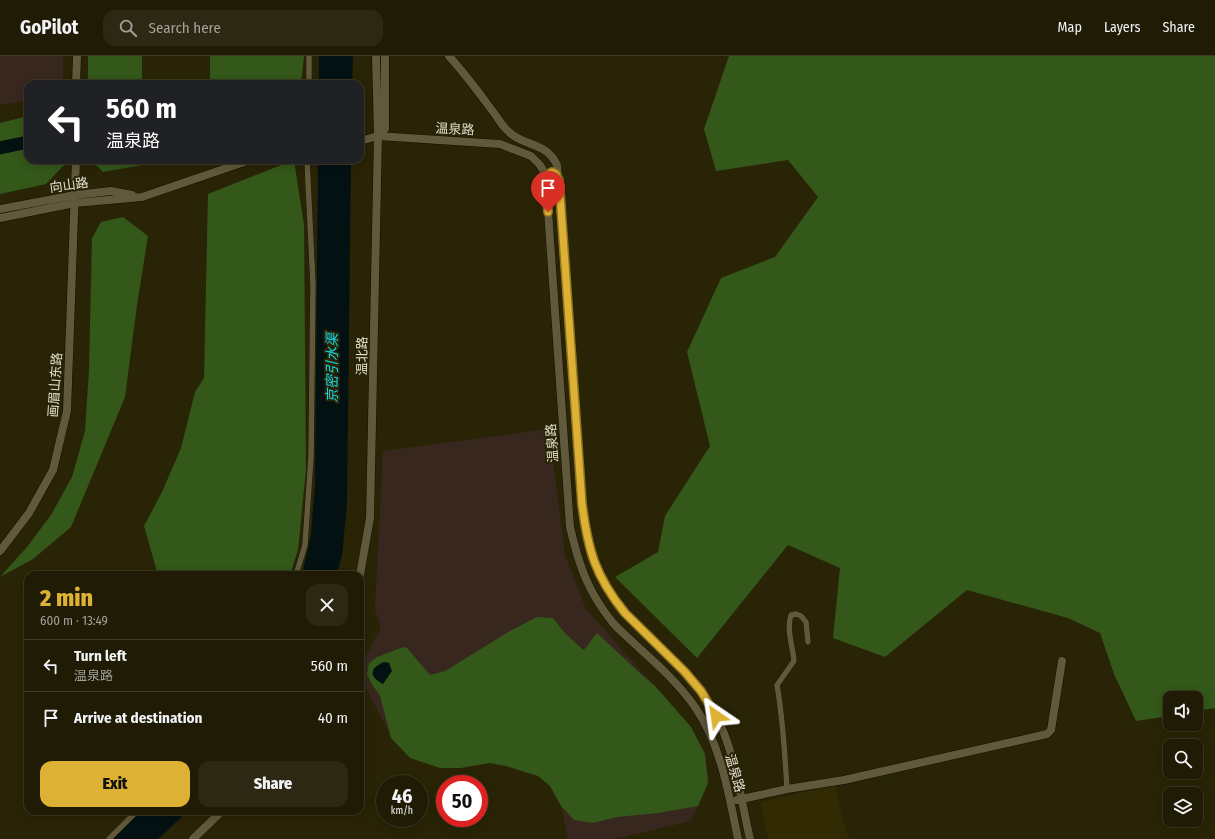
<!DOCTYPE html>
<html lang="en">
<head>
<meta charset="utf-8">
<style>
  :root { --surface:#201b04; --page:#2d2813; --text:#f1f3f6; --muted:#a2a19a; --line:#3d3926; --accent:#ddb133 }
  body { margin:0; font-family:"Fira Sans Condensed","Noto Sans SC",sans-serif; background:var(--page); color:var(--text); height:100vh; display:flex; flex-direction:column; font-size:15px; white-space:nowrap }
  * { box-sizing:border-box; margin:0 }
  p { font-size:13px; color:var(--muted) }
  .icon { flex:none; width:22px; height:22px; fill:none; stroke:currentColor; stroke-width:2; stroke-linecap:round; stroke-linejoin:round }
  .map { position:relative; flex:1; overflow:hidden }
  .panel { position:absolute; left:24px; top:515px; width:340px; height:244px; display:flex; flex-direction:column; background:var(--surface); border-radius:12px; box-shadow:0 2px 10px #0003,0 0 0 1px var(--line) }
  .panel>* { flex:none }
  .banner { position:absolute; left:24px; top:24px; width:340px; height:84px; border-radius:12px; box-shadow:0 2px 10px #0003,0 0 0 1px var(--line); background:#202124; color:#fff; overflow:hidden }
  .fabs { position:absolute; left:1163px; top:635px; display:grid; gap:8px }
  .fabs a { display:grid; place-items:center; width:40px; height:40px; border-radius:8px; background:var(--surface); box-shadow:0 2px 10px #0003,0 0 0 1px var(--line); font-size:20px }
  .speed { position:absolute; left:376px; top:719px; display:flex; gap:8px; font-size:20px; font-weight:700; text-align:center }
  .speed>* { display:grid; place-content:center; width:52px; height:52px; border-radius:50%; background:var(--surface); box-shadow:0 2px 10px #0003,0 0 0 1px var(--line); line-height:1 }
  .speed small { font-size:10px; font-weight:400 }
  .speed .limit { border:6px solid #d22; background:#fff; color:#111 }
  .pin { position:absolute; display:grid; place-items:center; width:34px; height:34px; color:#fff; margin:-41px -17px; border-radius:50% 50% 50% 0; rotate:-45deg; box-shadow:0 0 4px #0007 }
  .pin .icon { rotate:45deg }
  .me { position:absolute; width:44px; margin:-22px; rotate:328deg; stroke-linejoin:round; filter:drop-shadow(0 0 3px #0008) }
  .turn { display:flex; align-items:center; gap:14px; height:84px; padding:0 16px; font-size:18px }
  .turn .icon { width:52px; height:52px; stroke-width:2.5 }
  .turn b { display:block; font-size:28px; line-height:34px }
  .round { display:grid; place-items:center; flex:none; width:42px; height:42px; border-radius:12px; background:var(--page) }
  .headline { display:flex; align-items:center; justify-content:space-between; height:68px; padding:0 16px }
  h1 { font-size:24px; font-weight:800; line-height:30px; color:var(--accent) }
  .action { display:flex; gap:8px; margin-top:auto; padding:8px 16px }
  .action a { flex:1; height:46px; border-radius:12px; background:var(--accent); color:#111; font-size:16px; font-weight:800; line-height:46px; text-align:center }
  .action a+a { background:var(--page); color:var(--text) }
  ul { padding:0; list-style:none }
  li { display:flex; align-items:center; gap:12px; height:52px; padding:0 16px; border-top:1px solid var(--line) }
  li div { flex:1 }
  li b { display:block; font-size:15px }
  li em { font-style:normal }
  header { display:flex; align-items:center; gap:24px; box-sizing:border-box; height:56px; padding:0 20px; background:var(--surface); border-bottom:1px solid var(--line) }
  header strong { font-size:19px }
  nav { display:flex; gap:22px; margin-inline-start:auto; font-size:14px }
  .search { width:280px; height:36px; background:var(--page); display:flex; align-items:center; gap:10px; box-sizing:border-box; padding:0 14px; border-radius:12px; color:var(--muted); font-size:15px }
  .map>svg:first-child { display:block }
  .built { fill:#322a03 }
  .education { fill:#38271e }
  .green { fill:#335819 }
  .water { fill:#031113 }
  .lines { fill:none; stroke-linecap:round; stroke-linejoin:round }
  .river { stroke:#031113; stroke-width:13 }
  .street-casing { stroke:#130d00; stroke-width:6 }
  .secondary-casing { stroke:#130d00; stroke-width:9 }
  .street { stroke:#60593b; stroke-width:5.5 }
  .secondary { stroke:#60593b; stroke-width:8 }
  .route-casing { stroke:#907321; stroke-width:10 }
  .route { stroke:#ddb133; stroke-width:7 }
  .labels { text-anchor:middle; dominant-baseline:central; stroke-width:4; stroke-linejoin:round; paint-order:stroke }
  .street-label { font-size:13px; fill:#e2dece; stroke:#2a2406 }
  .water-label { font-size:14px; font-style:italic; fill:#10d9ed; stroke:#2a2406 }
</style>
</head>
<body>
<header>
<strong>GoPilot</strong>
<div class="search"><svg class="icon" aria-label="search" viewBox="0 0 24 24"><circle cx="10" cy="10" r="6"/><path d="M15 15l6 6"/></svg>Search here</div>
<nav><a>Map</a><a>Layers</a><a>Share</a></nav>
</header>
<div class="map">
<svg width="1215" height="783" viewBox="0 0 1215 783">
  <rect width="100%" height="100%" fill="#2a2406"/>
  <path class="built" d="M836 729 837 742 849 783H768L760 746Z"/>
  <g class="education">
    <path d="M0 0H63V28H28V44L0 49Z"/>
    <path d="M549 373 565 499 586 553 691 671 705 698 709 724 691 765 615 783H568L556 724 505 703 417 693 388 674 360 620V611L381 572 375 553 383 395Z"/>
  </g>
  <g class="green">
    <rect x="88" y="0" width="54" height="28"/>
    <path d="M210 0H304L301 28H210Z"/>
    <path d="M729 0H1215V652L1196 655V642H1170V660L1136 665 1114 618 1100 577 1068 562 967 534 885 601 833 582 840 512 788 489 697 602 615 521 658 496 665 460 710 390 687 296 721 222 775 201 818 141 788 104 716 115 704 73Z"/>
    <path d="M28 60V104H84L63 110 46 128 0 138V67Z"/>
    <path d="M91 104H143L142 109 103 116Z"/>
    <path d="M294 104 304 169 306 413 298 494 290 519H158L144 470 162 436 181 392 195 336 204 322 208 138Z"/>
    <path d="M123 161 148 180 137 249 125 341 71 471 33 503 0 521 27 491 51 459 72 421 85 375 89 314 92 182 101 166Z"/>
    <path d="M537 561 553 562 564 576 581 592 584 594 597 577 642 619 655 630 691 671 705 698 708 727 698 750 658 757 617 761 593 767 574 764 561 750 550 730 538 720 506 710 489 707 461 712H440L410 702 391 682 380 640 371 627 367 618 369 607 377 601 403 591 407 592 430 619 445 615 510 575Z"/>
  </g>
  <g class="water">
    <path d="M319 0H353L352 28H319Z"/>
    <path d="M318 104H351L347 447 342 500 336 519H302L311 479 315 429Z"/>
    <path d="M384 606 389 607 392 615 383 628C369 621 369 612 384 606Z"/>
    <path d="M139 755H188L158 783H111Z"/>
  </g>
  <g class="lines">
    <path class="river" d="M0 92 28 86"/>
    <g class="street-casing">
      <g id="street">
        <path d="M309 28V0"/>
        <path d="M296 519 305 489 311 401 313 229 307 104"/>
        <path d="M787 733C785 698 783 663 777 629L794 605C793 590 786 574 791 559L796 558 801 560 806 566 808 586"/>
        <path d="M109 783 137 755"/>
      </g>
    </g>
    <g class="secondary-casing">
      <g id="secondary">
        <path d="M449 0C464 17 478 35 491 53 497 60 501 69 508 75 523 91 546 85 557 109L582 448C588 493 595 521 625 557 657 589 694 619 716 660 735 695 741 744 750 783"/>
        <path d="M76 28 77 0"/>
        <path d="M378 80 385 73V0"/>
        <path d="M360 85 378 80 500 88 531 100 540 109 544 116 546 126 570 471C579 510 588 536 613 567 620 575 629 582 637 590 658 609 679 628 695 651 721 688 729 740 738 783"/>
        <path d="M0 153 75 139 111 135 132 139"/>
        <path d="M0 162 75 147 142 141 250 104"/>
        <path d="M0 495 29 457 53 414 67 355 76 104"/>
        <path d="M360 519 370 462 378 80 376 0"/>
        <path d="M737 744 787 733 844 724 1047 678 1051 674 1062 605"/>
        <path d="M193 783 222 755"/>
      </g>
    </g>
    <use href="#street" class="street"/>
    <use href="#secondary" class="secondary"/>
  </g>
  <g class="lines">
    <g class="route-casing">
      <path id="route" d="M548 156 546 126 549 118 552 116 556 118 559 124 582 448C588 494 595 520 625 557L684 615 701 635 716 660"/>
    </g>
    <use href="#route" class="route"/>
  </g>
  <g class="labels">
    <g class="street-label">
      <text transform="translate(455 73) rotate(3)">温泉路</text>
      <text transform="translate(69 129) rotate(-8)">向山路</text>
      <text transform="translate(362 300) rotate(-89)">温北路</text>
      <text transform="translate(55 329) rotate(-86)">画眉山东路</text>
      <text transform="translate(552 387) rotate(-94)">温泉路</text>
      <text transform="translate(735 717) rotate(74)">温泉路</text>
    </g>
    <g class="water-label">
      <text transform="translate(332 312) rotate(-90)">京密引水渠</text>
    </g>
  </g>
</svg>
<div class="fabs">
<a><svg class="icon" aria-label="sound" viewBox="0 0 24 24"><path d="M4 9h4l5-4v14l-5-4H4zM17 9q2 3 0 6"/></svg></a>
<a><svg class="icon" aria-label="search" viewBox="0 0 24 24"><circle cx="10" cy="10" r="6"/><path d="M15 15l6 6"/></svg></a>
<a><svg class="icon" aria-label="layers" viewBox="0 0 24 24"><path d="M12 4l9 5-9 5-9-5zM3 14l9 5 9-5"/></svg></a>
</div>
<div class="speed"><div>46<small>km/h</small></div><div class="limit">50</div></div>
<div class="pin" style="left:548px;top:156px;background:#d93025"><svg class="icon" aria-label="arrive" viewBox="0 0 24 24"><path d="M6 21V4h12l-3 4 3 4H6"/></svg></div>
<svg class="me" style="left:716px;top:660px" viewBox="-20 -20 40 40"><path d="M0-17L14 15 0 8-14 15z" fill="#ddb133" stroke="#fff" stroke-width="4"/></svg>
<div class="banner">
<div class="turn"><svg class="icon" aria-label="left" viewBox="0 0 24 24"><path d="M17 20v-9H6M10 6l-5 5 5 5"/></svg><div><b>560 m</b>温泉路</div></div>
</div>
<section class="panel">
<div class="headline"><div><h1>2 min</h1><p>600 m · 13:49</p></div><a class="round"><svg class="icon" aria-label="close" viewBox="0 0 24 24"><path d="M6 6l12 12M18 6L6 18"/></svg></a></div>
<ul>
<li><svg class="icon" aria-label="left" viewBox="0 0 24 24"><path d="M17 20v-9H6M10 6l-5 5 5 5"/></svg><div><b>Turn left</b><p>温泉路</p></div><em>560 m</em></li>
<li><svg class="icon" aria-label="arrive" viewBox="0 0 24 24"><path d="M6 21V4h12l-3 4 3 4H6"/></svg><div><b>Arrive at destination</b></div><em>40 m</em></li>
</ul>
<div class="action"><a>Exit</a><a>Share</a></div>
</section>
</div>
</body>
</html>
